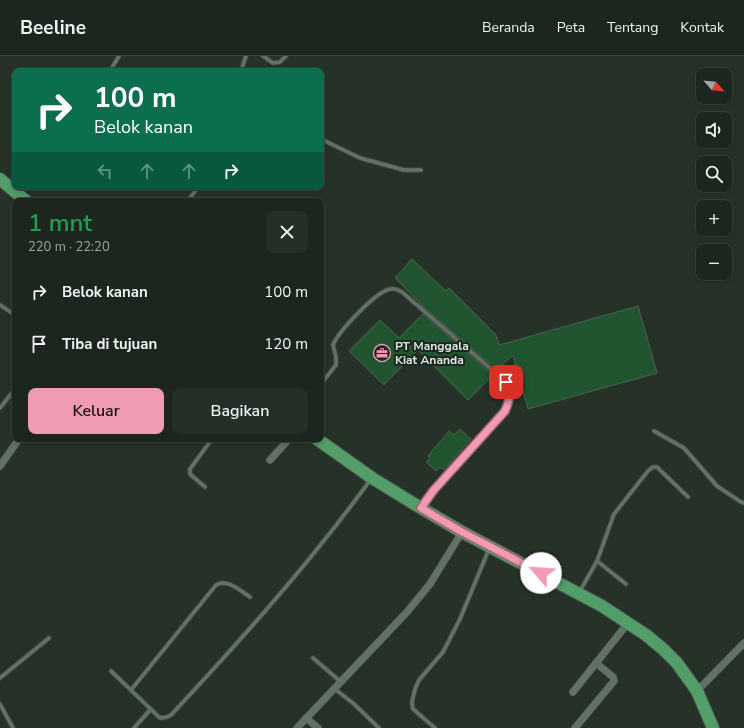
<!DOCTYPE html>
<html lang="id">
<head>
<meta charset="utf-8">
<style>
  :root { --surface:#1c261e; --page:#252e27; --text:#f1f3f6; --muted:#a0a5a4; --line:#3a433c; --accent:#f19ab4 }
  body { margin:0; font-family:"Nunito Sans",sans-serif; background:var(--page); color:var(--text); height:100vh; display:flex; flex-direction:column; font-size:15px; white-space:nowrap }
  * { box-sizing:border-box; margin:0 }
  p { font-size:13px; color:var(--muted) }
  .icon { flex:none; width:22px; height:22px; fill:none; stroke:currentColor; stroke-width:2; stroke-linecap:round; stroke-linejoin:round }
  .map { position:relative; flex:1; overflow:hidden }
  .panel { position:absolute; left:12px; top:142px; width:312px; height:244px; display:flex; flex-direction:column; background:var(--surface); border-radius:8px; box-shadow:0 2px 6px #0003,0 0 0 1px var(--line) }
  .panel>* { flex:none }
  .banner { position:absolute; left:12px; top:12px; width:312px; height:122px; border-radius:8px; box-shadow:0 2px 6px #0003,0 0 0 1px var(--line); background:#0b6e4f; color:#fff; overflow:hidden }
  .needle { width:26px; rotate:117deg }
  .controls { position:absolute; left:696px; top:12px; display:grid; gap:8px }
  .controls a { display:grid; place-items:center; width:36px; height:36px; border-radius:8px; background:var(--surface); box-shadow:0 2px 6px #0003,0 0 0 1px var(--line); font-size:20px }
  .pin { position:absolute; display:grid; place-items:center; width:34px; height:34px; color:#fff; margin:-17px; border-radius:8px; box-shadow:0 2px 6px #0006 }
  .me { position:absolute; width:44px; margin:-22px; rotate:297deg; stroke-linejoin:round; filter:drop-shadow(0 0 3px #0008) }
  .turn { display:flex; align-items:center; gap:14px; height:84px; padding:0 16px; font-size:18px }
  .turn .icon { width:52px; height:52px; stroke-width:2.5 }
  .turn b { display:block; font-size:28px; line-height:34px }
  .lanes { display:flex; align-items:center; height:38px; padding:0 16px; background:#0003; justify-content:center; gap:20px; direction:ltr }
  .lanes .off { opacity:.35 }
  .round { display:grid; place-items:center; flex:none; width:42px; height:42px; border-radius:8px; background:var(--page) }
  .head { display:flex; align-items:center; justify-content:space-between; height:68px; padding:0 16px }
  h1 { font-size:24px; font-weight:600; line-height:30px; color:#1e9e55 }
  .cta { display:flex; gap:8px; margin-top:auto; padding:8px 16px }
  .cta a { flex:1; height:46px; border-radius:8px; background:var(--accent); color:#111; font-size:16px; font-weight:600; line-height:46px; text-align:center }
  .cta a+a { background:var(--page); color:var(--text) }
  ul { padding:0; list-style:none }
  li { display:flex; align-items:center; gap:12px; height:52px; padding:0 16px }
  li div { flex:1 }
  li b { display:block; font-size:15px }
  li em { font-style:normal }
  header { display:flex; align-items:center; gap:24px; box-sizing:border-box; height:56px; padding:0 20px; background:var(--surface); border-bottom:1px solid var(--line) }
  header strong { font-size:19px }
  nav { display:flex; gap:22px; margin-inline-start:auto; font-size:14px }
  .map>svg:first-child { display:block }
  .building { fill:#205530; stroke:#536055 }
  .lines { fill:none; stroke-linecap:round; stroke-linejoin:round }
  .lane-casing { stroke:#444f47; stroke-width:5 }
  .street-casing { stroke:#444f47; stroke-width:8 }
  .primary-casing { stroke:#444f47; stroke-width:14 }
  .lane { stroke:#627065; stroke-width:3.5 }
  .street { stroke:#627065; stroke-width:7 }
  .primary { stroke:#539d69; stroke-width:12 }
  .route-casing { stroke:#9d6475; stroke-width:10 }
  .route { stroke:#f19ab4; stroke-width:7 }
  .labels { text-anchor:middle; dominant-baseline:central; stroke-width:4; stroke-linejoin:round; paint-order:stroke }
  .poi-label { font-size:12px; font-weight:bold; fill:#dee6e0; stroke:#1c281f; text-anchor:start }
</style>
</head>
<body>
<header>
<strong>Beeline</strong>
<nav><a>Beranda</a><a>Peta</a><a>Tentang</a><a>Kontak</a></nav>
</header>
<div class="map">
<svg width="744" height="672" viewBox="0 0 744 672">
  <rect width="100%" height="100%" fill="#263228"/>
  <g class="building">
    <path d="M412 203 446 235 449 232 496 279 499 289 638 250 657 317 528 353 513 299 497 314 427 254 395 222Z"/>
    <path d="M423 258 493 319 468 344 418 294 384 329 349 295 380 264 399 282Z"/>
    <path d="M460 373 471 383 444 414 440 411 436 415 426 406 430 402 428 400 449 375 454 379Z"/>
  </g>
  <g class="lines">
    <g class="lane-casing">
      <g id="lane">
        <path d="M263 0 273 7 280 6 286 0"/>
        <path d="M110 15 119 0"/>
        <path d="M241 15 246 0"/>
        <path d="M321 83 360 102 404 114H421"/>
        <path d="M188 145 198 131"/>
        <path d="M0 249 15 259"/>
        <path d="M321 328 336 309V301L333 289C338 276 377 234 391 233 395 232 398 234 402 236L506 326C511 338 510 343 505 355L433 435 423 450"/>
        <path d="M0 352 15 333"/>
        <path d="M654 375 684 392 717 430 741 446 744 447"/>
        <path d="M205 431 190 418V413L212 383"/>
        <path d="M597 505 626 528"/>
        <path d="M580 535 597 505 614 458 648 415 653 411H657L660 414 688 441"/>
        <path d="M313 602 341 626"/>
        <path d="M111 615 160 662 167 661 171 659C241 584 310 507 371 423"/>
        <path d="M0 622 49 582"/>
        <path d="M335 633 354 648 379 672"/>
        <path d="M131 634 216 529C227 522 241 535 250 541"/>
        <path d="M0 648 13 672"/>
        <path d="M134 672 150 654"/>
        <path d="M435 672 413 653 412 646 415 633 419 624 443 596 460 563 489 493"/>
      </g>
    </g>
    <g class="street-casing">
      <g id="street">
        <path d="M270 404 289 383"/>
        <path d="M0 410 19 383"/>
        <path d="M697 635 744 587"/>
        <path d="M573 636 628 567"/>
        <path d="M306 662 318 672"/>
        <path d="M297 672 407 556 430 528 462 476"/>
        <path d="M575 672 614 625 613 621 596 607"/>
      </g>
    </g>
    <g class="primary-casing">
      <g id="primary">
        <path d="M0 123 26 145"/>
        <path d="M317 383 372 422 421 452 462 476 602 550 646 579 663 593 677 607 697 635 713 672"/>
      </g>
    </g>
    <use href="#lane" class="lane"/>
    <use href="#street" class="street"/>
    <use href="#primary" class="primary"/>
  </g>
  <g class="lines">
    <g class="route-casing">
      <path id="route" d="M506 326C511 338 510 343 505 355L433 435 421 452 462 476 541 517"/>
    </g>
    <use href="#route" class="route"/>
  </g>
  <defs>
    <g id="office-ring" transform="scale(0.9)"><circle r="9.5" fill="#1c281f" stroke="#f19ab4" stroke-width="1.5"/><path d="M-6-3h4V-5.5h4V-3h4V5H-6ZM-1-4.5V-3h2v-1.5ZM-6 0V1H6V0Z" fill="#f19ab4"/></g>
  </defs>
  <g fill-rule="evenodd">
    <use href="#office-ring" x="382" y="297"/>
  </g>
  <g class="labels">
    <g class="poi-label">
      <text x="395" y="290">PT Manggala<tspan x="395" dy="14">Kiat Ananda</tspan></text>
    </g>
  </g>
</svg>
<div class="controls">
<a><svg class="needle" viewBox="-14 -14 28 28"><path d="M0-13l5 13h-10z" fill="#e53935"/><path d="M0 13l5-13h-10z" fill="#a0a5a4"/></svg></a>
<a><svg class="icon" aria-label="sound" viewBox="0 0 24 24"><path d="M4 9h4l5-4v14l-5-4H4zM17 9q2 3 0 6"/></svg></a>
<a><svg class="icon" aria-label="search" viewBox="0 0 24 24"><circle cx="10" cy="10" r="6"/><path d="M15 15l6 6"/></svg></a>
<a>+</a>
<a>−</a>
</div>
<div class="pin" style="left:506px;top:326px;background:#d93025"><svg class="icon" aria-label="arrive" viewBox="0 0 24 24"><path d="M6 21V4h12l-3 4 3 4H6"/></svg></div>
<svg class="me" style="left:541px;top:517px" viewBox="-20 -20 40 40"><circle r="19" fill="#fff"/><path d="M0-13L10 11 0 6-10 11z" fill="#f19ab4"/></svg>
<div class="banner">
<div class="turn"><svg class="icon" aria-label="right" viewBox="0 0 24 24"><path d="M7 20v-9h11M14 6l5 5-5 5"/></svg><div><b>100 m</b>Belok kanan</div></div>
<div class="lanes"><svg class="icon off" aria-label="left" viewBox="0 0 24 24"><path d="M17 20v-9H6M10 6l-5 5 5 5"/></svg><svg class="icon off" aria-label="ahead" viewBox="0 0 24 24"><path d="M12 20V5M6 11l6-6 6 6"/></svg><svg class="icon off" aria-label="ahead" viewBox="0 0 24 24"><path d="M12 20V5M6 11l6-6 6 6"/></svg><svg class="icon" aria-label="right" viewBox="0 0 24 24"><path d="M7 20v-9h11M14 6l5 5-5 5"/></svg></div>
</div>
<section class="panel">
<div class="head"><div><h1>1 mnt</h1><p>220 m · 22:20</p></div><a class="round"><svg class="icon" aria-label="close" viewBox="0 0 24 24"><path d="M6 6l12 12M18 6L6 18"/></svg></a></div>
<ul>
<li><svg class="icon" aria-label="right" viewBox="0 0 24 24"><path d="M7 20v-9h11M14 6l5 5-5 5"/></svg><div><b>Belok kanan</b></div><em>100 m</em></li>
<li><svg class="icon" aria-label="arrive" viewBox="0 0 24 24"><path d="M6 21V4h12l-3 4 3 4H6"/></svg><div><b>Tiba di tujuan</b></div><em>120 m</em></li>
</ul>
<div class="cta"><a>Keluar</a><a>Bagikan</a></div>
</section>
</div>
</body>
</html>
